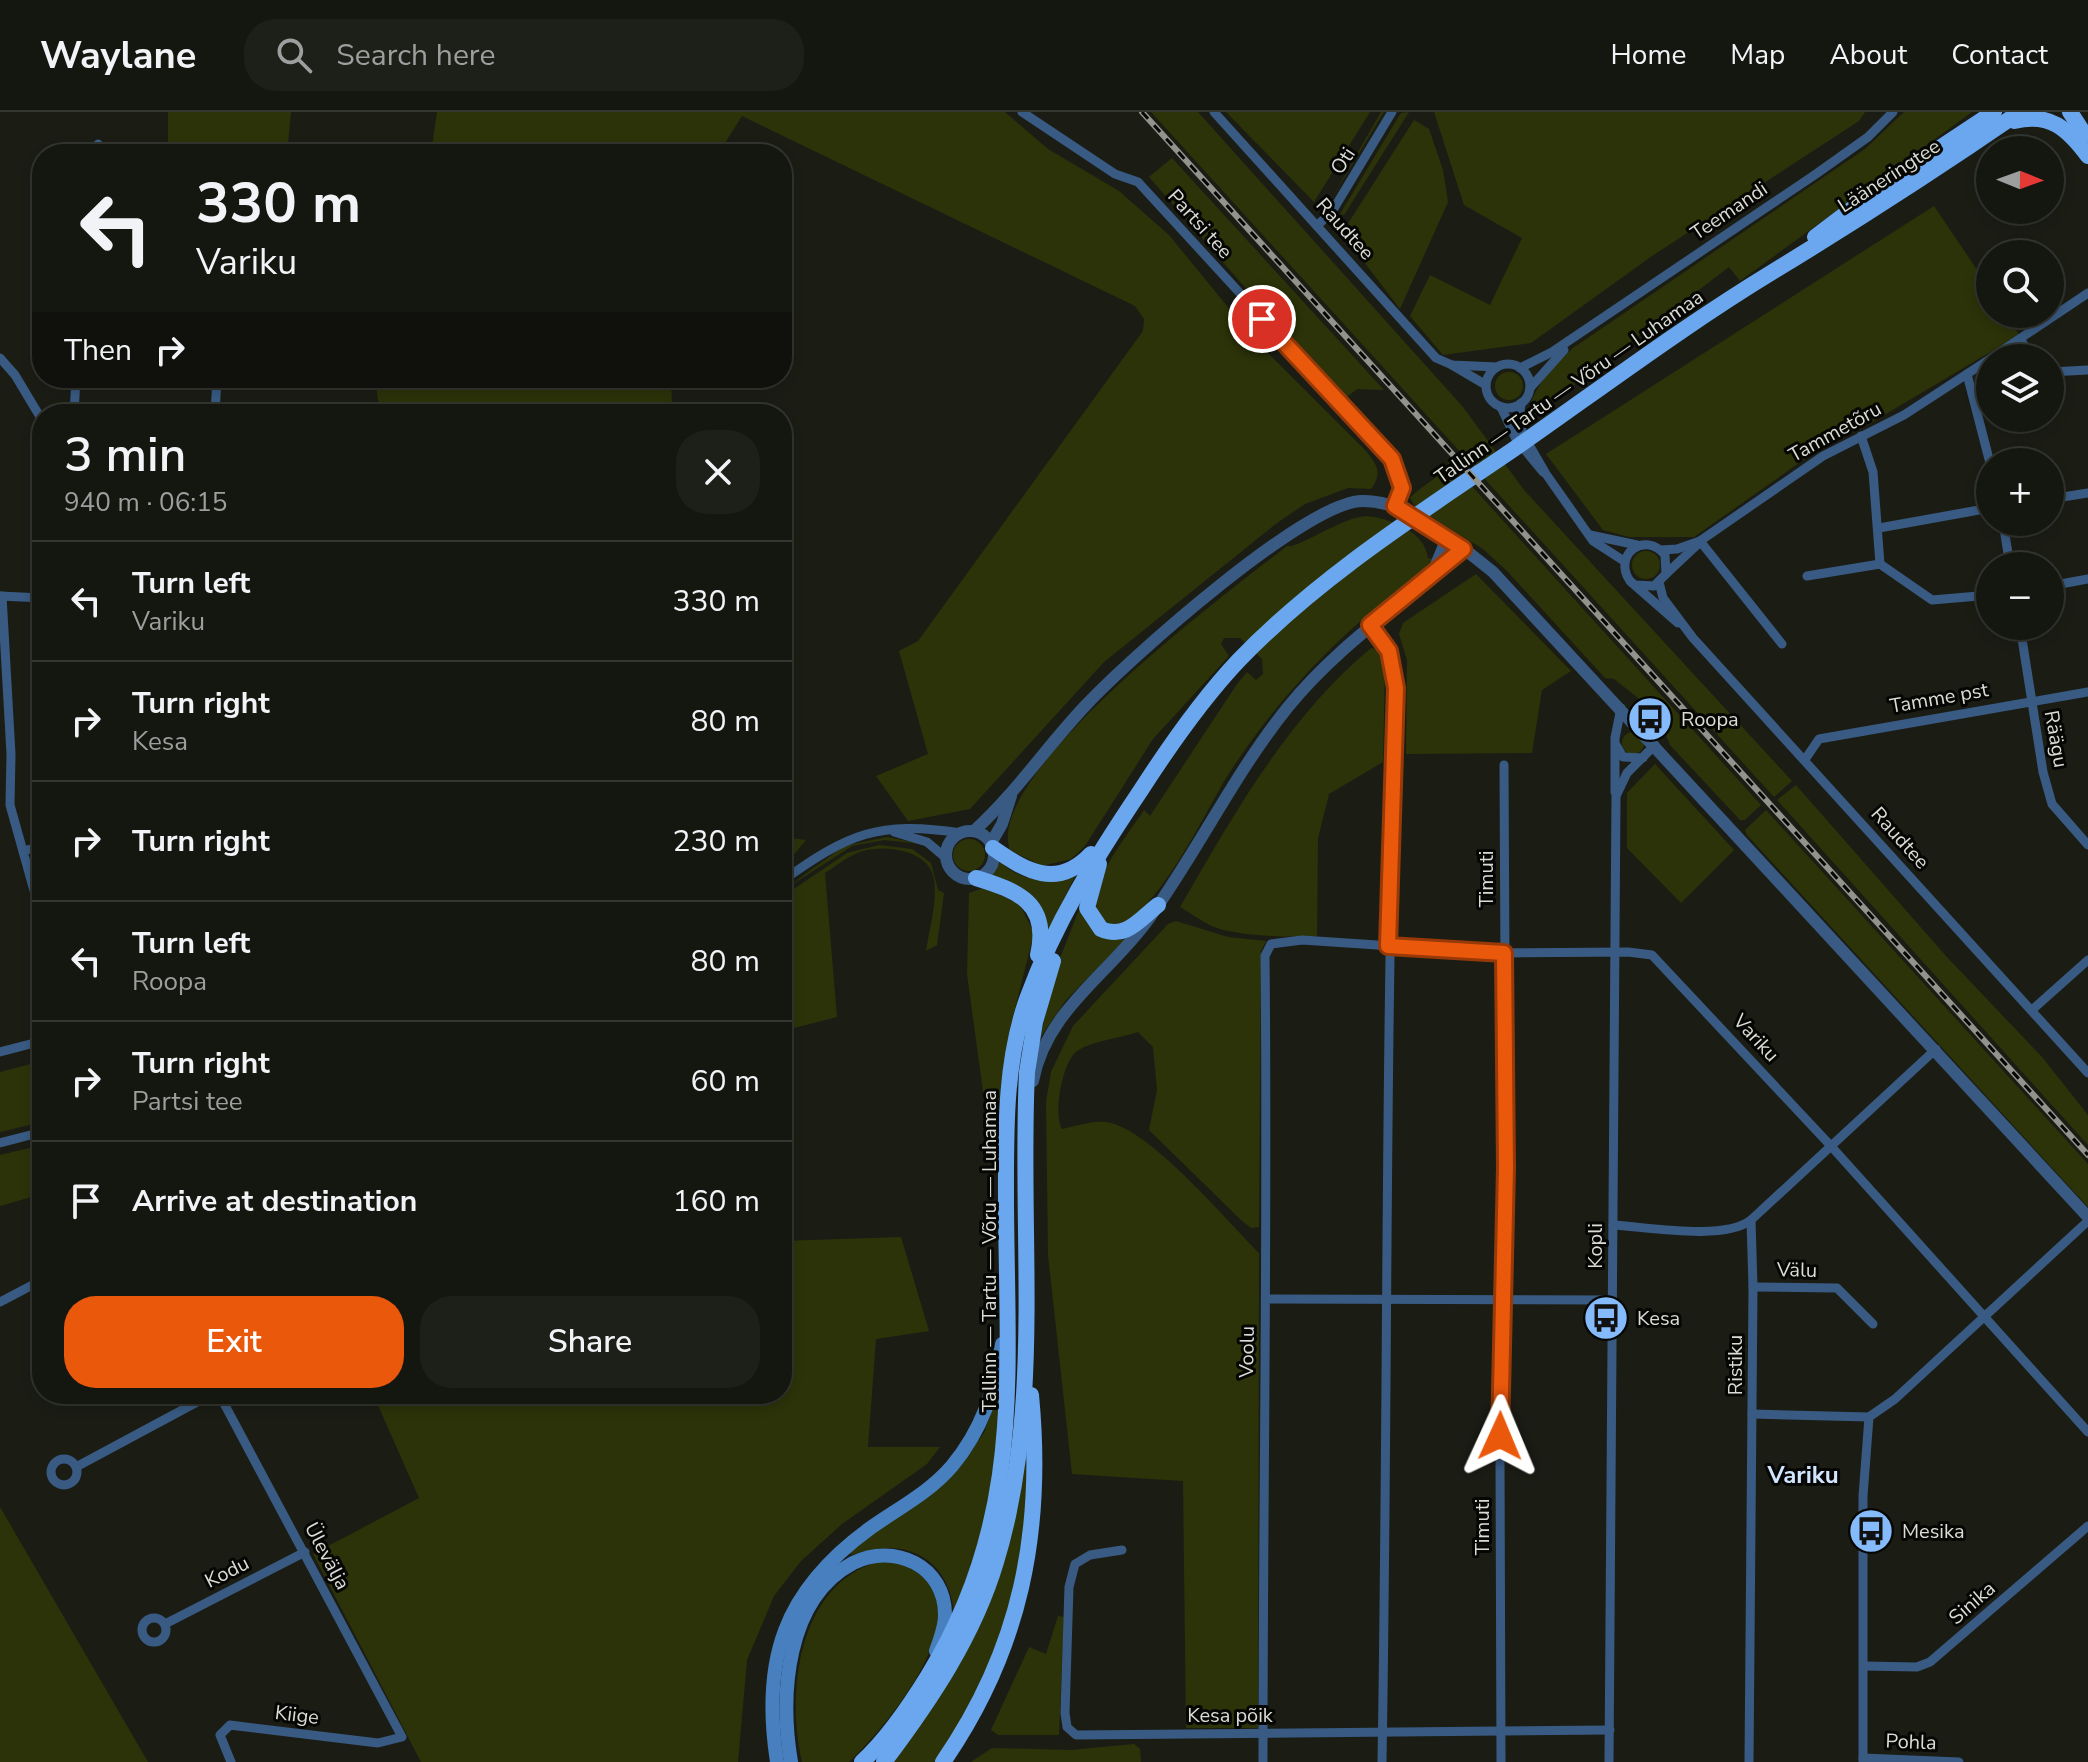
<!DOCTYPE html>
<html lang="en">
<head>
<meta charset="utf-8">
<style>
  :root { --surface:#141610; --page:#1d1f19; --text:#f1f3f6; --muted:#9d9f9f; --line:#333530; --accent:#ea580c }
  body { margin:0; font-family:"Nunito Sans",sans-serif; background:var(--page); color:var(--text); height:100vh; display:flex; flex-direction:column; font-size:30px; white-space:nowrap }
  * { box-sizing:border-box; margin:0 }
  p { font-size:26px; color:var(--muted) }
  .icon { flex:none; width:44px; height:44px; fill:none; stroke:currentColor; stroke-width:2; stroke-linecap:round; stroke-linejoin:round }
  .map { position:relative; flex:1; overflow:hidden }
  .side { position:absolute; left:32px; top:292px; width:760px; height:1000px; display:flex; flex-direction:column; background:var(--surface); border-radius:32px; box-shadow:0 4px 12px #0003,0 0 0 2px var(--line) }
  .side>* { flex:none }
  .banner { position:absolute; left:32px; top:32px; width:760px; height:244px; border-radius:32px; box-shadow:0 4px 12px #0003,0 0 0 2px var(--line); background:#141610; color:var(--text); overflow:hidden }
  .needle { width:52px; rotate:91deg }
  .controls { position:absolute; left:1976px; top:24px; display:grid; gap:16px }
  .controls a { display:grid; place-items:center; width:88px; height:88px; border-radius:50%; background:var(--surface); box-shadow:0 4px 12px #0003,0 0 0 2px var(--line); font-size:40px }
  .pin { position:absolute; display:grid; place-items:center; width:68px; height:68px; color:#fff; margin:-34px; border:4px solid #fff; border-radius:50%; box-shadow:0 2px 8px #0007 }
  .me { position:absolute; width:88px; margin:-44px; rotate:1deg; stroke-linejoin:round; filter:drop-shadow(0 0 6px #0008) }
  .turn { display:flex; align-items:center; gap:28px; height:168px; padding:0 32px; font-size:36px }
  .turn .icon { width:104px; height:104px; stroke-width:2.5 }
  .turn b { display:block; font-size:56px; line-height:68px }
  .then { display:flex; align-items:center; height:76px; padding:0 32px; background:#0003; gap:16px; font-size:30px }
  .round { display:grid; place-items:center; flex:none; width:84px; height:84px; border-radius:32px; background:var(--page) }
  .head { display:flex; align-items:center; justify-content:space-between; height:136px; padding:0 32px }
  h1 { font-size:48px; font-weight:600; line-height:60px }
  .button { display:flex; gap:16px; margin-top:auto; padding:16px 32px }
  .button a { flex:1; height:92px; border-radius:32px; background:var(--accent); color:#fff; font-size:32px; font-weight:600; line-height:92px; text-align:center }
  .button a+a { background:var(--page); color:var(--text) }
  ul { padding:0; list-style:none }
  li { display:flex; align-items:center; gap:24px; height:120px; padding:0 32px; border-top:2px solid var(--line) }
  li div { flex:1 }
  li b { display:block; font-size:30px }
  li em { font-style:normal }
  header { display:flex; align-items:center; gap:48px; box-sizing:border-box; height:112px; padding:0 40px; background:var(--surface); border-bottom:2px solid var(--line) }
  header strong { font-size:38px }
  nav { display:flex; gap:44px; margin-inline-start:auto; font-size:28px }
  .search { width:560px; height:72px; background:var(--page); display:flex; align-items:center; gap:20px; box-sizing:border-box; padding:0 28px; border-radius:32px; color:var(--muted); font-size:30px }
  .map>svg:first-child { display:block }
  .green { fill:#2c3309 }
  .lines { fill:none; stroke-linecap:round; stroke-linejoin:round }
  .minor { stroke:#395b83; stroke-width:9 }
  .tertiary { stroke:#395b83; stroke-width:12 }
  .secondary { stroke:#477fbf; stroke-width:14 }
  .trunk { stroke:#6aa7ef; stroke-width:16 }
  .rail-casing { stroke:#91938c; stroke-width:6 }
  .rail { stroke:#060704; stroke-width:3; stroke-dasharray:9; stroke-linecap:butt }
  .route-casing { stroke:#983908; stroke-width:20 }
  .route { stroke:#ea580c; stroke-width:14 }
  .labels { text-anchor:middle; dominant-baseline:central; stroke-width:6; stroke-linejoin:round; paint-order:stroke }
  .street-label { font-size:20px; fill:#dbdcd6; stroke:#060704 }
  .poi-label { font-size:20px; fill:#dbdcd6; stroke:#060704; text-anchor:start }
  .quarter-label { font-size:24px; font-weight:bold; fill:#d1e5fe; stroke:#060704 }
</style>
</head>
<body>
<header>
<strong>Waylane</strong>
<div class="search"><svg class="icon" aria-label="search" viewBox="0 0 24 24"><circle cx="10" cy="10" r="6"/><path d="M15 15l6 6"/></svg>Search here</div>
<nav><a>Home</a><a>Map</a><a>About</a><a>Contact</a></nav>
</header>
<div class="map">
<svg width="2088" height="1650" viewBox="0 0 2088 1650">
  <rect width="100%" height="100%" fill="#1b1d15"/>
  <g class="green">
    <path d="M168 0H291L287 42H168Z"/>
    <path d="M437 0H1005L1048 37 1119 79 1169 123 1254 227 1366 339C1377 353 1383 361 1371 377L1348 376 1305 392 1277 411 1104 550 970 697 908 709 876 664 928 642 899 539 918 529 1143 219 1144 207 1135 194 742 4 718 42H431Z"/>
    <path d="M1151 0H1198L1463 295 1524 378 1792 669 1774 685Z"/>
    <path d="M1226 0H1370L1314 90Z"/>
    <path d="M1381 0H1384L1330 89Z"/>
    <path d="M1409 0 1344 103 1340 102 1401 1Z"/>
    <path d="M1434 0H1865L1859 9 1652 144 1531 231 1443 243 1410 204 1430 163 1490 193 1522 126 1464 93Z"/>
    <path d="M1904 0H1972L1740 169 1729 155 1527 309C1530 277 1551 257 1573 236L1865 37Z"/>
    <path d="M1414 8 1429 17 1443 58 1448 90 1400 197 1342 121Z"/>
    <path d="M1172 46 1384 278 1357 277 1343 288 1149 65Z"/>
    <path d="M1934 94 1990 177V202H2007L2019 223 1869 312 1816 339 1694 425H1629L1603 418 1546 342Z"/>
    <circle cx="1509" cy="274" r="14"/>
    <path d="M375 266H671L672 295 644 302H380Z"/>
    <path d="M1449 349 1761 693 1745 708H1740L1670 633 1657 601 1614 567 1605 566 1507 459 1483 437 1416 396 1410 386C1424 371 1440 367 1449 349Z"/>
    <path d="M1366 404C1389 406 1425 419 1428 446L1433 447C1411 475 1381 491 1355 514 1307 557 1263 608 1228 663 1207 696 1153 814 1111 813L1098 805C1087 770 1126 726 1144 698L1150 704 1237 572 1247 560 1256 568 1263 562 1262 547 1240 526H1224L1221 532 1229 544 1153 627 1085 734 1071 747 1042 754 1010 738C982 663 1232 477 1287 434 1298 437 1340 406 1366 404Z"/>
    <circle cx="1646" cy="453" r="14"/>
    <path d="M1476 462 1571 559 1542 578 1532 641 1406 642 1407 548 1399 522 1403 511Z"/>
    <path d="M1371 536 1377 537 1385 557 1383 650 1329 682 1318 726 1317 824C1287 825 1243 825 1214 815 1202 810 1191 801 1180 795 1234 702 1288 605 1371 536Z"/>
    <circle cx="1633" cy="631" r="11"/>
    <path d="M1655 652 1734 738 1681 791 1627 736V681Z"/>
    <path d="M1796 673 1946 844 2042 945 2088 1003V1033L1777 688Z"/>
    <path d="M1766 698 2088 1052V1095L1747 723 1745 718Z"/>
    <path d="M782 712 793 715 791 726 806 728 782 757Z"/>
    <path d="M887 725 922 732 884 728 852 734 782 779 844 734Z"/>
    <circle cx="969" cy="743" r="16"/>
    <path d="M879 733 912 737 931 751 938 778 944 781 937 833 926 839C929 817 941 779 931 758 920 737 883 733 863 739 849 743 836 754 825 761L837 905 782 919V785L847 741Z"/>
    <path d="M1000 750C1024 771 1046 771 1076 762L1048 819 1029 781 992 763Z"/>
    <path d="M986 775 1020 793 1034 821 1009 921 998 993V1045H992L967 862 969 781Z"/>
    <path d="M1080 795C1088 824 1105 818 1125 828L1066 888 1040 926 1057 854Z"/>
    <path d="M1176 809 1228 825 1266 829 1261 839 1259 1115 1251 1116 1241 1108 1149 1018 1157 978 1153 935 1138 920C1121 926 1092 929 1077 939 1062 950 1053 1003 1062 1017 1077 1014 1096 1007 1111 1011 1154 1022 1225 1107 1259 1141L1258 1616H1186L1183 1369 1072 1362 1048 1143 1046 989 1051 960 1073 914 1168 812Z"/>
    <path d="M42 949V1010L0 1020V960Z"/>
    <path d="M42 1033V1082L0 1094V1043Z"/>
    <path d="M901 1125 929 1219 876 1227 868 1335H940L927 1352 842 1412 801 1449 774 1484 747 1548 738 1650H421L313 1442 419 1386 373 1282H782V1129Z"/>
    <path d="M1003 1268C1001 1357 985 1418 954 1500 948 1443 902 1424 852 1443L848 1438 963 1350 984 1321Z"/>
    <path d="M1026 1347 1027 1396 1013 1490 975 1592 936 1650H891C971 1549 1000 1472 1026 1347Z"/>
    <path d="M0 1395 148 1650H0Z"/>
    <path d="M887 1448C1001 1476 895 1606 849 1650H802C785 1578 799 1464 887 1448Z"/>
    <path d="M1058 1504 1064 1505 1059 1623H998L991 1618 1029 1535 1046 1542Z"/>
    <path d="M1134 1632 1140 1637 1141 1650H971L992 1636 1071 1638Z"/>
  </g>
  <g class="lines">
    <g class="minor">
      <path d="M1022 0 1115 62 1138 70 1392 347 1402 376 1395 394"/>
      <path d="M1214 0 1436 246 1452 253 1497 255"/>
      <path d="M91 42 98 32"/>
      <path d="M1317 114 1333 98 1392 0"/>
      <path d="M2020 227 2033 246"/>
      <path d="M0 246 15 263 42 308"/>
      <path d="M1991 246 2088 181"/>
      <circle cx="1508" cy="274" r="22"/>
      <path d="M1452 253 1486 273"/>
      <path d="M1520 256 1552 240 1816 62 1868 25 1893 0"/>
      <path d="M2050 260 2088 258"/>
      <path d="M1967 262 1990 351"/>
      <path d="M1530 276 1564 238"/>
      <path d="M1521 291 1519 310 1524 324 1546 362 1593 429 1624 449"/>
      <path d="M1501 295 1516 327 1543 360"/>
      <path d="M74 302 76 266"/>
      <path d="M215 302 217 266"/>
      <path d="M1861 324 1873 360 1880 452"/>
      <path d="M2050 387 2088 381"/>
      <path d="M2003 410 2010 454"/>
      <path d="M1879 416 1990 396"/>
      <path d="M1590 423 1637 433"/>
      <path d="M1700 429 1782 532"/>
      <path d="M1661 438 1677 437 1700 429 1823 344 1904 303 1990 247"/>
      <path d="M1666 462 1698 432"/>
      <path d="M1807 464 1880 452 1932 488 1990 483"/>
      <path d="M1659 470 1663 486 1693 526 2088 961"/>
      <path d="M1636 473 1654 474 1666 462 1665 443C1645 418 1612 443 1630 469L1678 511"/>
      <path d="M2050 474 2088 467"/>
      <path d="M0 484 42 486"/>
      <path d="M2 484 11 642 10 693 42 807"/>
      <path d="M1370 513 1389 539 1396 576C1385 934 1388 1292 1382 1650"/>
      <path d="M2020 514 2043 660 2052 692 2088 733"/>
      <path d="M1616 633 1623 645 1643 646"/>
      <path d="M1806 646 1819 627 2088 580"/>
      <path d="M1615 680V626L1621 596"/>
      <path d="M894 720 927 730 946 746"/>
      <path d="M23 739 42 734"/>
      <path d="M782 769C848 722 878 708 961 721"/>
      <path d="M2032 898 2088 848"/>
      <path d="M0 940 42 929"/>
      <path d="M0 1031 42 1020"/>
      <path d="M1613 1113C1648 1115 1724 1129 1751 1108"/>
      <path d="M1753 1175 1837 1176 1873 1212"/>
      <path d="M1266 1187 1613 1188"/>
      <path d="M0 1190 42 1168"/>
      <path d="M219 1282 402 1625 378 1631 230 1613 220 1623 231 1650"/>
      <path d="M1752 1302 1869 1305"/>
      <circle cx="64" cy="1360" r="13"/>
      <path d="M76 1355 212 1282"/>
      <path d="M1122 1438 1090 1443 1075 1452 1069 1475 1065 1601 1067 1615 1076 1623 1610 1618"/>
      <circle cx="154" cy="1518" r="12"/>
      <path d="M165 1512 305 1440"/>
      <path d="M1864 1554 1917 1555 1930 1550 2088 1414"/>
      <path d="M1863 1646 1959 1650"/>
      <path d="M1263 1650C1263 1382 1268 1112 1265 844L1271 832 1302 828 1497 841 1628 840 1652 843 1830 1033 2088 1320"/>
      <path d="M1501 1650 1500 1346 1506 1056 1504 653"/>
      <path d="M1609 1650 1616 684 1627 661 1655 633"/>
      <path d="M1749 1650 1753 1175 1751 1108 1936 937"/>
      <path d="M1863 1650V1384L1869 1305 1895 1287 2088 1109"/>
    </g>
    <g class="tertiary">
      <path d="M1433 460 1447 426"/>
      <path d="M974 719C1016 681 1047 634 1086 593 1129 547 1305 390 1362 389 1410 388 1457 432 1493 460L2088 1105"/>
      <circle cx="970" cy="743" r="24"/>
      <path d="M991 731 1002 712 1011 684"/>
      <path d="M1033 969C1046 899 1108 863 1148 808 1198 739 1234 662 1288 595 1338 533 1405 490 1463 437"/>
    </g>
    <g class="secondary">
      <path d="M777 1650C761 1547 784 1479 869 1417 897 1397 929 1381 952 1354 982 1318 995 1278 1002 1232"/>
      <path d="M791 1650C780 1584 785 1487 853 1451 894 1430 946 1454 945 1504 945 1515 940 1528 936 1539"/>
    </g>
    <g class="trunk">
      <path d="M2070 0 2085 23"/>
      <path d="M2014 9C2050 0 2068 17 2088 44"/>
      <path d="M1815 125 1878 77 1994 0"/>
      <path d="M993 736C1026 759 1057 778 1091 742"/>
      <path d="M1099 752 1087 796 1101 817C1126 828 1140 807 1158 793"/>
      <path d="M976 766C1018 779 1050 791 1038 843"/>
      <path d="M862 1650C888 1626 909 1595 928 1564 1024 1407 1007 1266 1006 1091 1006 1023 1004 952 1027 887 1055 810 1096 745 1141 678 1170 633 1202 587 1239 548 1319 465 1420 401 1514 337 1600 277 1685 213 1774 159 1858 108 1940 55 2020 0"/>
      <path d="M884 1650C930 1589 974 1524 996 1450 1044 1293 1019 1122 1027 960L1035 910 1053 849"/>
      <path d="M943 1650C1021 1537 1044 1419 1031 1283"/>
    </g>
    <g class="rail-casing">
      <path id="rail" d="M1142 0 2088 1043"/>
    </g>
    <use href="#rail" class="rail"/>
  </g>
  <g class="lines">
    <g class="route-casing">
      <path id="route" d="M1262 207 1392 347 1402 376 1395 394 1463 437 1370 513 1389 539 1396 576 1388 834 1504 841 1506 1056 1500 1324"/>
    </g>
    <use href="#route" class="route"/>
  </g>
  <defs>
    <g id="bus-disc" transform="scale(2.3)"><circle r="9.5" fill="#86bbfb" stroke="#060704"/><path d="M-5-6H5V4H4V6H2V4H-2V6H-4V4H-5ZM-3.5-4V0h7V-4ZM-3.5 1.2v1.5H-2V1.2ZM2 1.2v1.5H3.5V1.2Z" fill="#111"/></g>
  </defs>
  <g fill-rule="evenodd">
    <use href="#bus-disc" x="1650" y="607"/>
    <use href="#bus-disc" x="1606" y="1206"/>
    <use href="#bus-disc" x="1871" y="1419"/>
  </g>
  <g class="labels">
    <g class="street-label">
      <text transform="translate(1343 49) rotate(-57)">Oti</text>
      <text transform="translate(1889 64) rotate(-33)">Lääneringtee</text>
      <text transform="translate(1729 99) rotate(-34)">Teemandi</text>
      <text transform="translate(1200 112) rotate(48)">Partsi tee</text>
      <text transform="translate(1345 117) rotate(48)">Raudtee</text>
      <text transform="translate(1569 275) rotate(-35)">Tallinn — Tartu — Võru — Luhamaa</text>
      <text transform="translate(1835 320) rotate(-29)">Tammetõru</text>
      <text transform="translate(1939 586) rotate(-10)">Tamme pst</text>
      <text transform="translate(2056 627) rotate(80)">Räägu</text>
      <text transform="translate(1900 726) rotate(48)">Raudtee</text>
      <text transform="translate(1486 767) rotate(-90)">Timuti</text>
      <text transform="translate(1756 926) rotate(47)">Variku</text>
      <text transform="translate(1595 1134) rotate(-90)">Kopli</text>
      <text transform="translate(989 1139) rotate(-90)">Tallinn — Tartu — Võru — Luhamaa</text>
      <text transform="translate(1797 1158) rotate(1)">Välu</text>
      <text transform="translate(1247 1240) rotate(-89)">Voolu</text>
      <text transform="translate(1735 1253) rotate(-90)">Ristiku</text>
      <text transform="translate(1482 1415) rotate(-90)">Timuti</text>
      <text transform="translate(327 1444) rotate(62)">Ülevälja</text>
      <text transform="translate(227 1460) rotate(-27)">Kodu</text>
      <text transform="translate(1972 1491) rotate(-41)">Sinika</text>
      <text transform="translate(297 1603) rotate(7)">Kiige</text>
      <text x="1230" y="1603">Kesa põik</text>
      <text transform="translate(1911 1630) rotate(2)">Pohla</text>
    </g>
    <g class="poi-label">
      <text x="1681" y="607">Roopa</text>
      <text x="1637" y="1206">Kesa</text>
      <text x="1902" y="1419">Mesika</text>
    </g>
    <g class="quarter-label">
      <text x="1803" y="1363">Variku</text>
    </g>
  </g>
</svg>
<div class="controls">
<a><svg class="needle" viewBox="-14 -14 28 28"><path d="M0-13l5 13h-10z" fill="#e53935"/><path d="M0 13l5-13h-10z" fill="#9d9f9f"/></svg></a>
<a><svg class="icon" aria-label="search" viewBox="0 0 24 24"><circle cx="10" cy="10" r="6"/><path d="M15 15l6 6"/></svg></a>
<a><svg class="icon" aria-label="layers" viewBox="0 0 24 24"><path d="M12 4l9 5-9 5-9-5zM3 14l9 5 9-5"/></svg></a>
<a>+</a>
<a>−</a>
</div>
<div class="pin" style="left:1262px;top:207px;background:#d93025"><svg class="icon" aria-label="arrive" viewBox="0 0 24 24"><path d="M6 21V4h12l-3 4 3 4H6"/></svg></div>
<svg class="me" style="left:1500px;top:1324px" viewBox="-20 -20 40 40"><path d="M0-17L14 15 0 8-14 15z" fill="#ea580c" stroke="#fff" stroke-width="4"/></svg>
<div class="banner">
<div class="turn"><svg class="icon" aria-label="left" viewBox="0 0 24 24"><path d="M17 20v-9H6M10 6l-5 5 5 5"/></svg><div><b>330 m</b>Variku</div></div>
<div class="then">Then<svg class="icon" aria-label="right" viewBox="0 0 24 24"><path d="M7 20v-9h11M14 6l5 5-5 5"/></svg></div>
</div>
<section class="side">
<div class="head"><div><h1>3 min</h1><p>940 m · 06:15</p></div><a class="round"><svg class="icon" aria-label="close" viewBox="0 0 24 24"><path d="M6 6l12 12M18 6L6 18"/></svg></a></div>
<ul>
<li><svg class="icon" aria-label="left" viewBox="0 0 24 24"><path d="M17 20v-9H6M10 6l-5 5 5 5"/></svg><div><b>Turn left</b><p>Variku</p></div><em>330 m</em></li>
<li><svg class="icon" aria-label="right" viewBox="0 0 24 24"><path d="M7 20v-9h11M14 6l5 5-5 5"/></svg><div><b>Turn right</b><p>Kesa</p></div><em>80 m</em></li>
<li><svg class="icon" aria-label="right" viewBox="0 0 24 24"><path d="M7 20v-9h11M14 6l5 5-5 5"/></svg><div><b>Turn right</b></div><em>230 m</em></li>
<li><svg class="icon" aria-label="left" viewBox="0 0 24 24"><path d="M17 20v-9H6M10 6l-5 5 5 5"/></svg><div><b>Turn left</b><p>Roopa</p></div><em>80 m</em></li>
<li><svg class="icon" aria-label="right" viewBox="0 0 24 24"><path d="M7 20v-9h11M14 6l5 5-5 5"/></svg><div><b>Turn right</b><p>Partsi tee</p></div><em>60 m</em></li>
<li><svg class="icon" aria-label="arrive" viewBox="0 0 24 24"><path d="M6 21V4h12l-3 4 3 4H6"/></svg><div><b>Arrive at destination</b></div><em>160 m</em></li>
</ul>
<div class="button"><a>Exit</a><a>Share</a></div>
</section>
</div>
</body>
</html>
